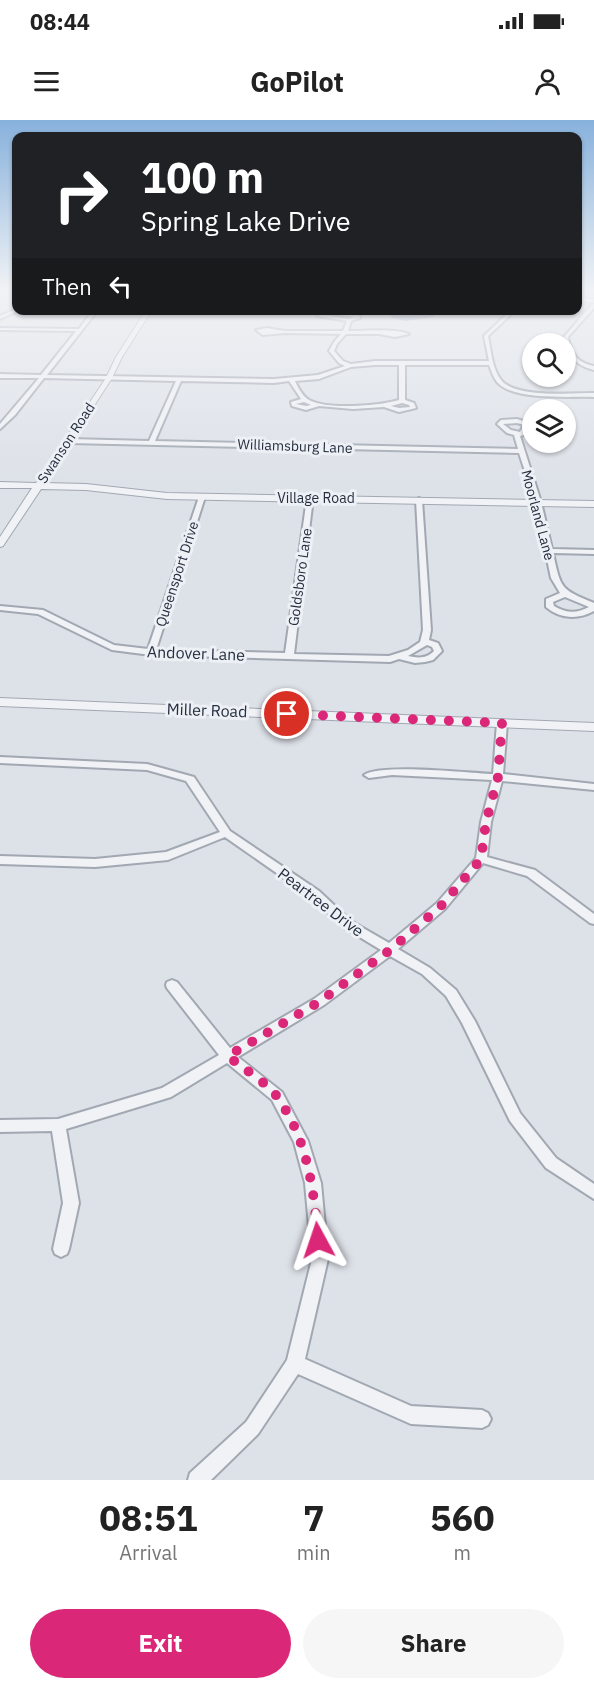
<!DOCTYPE html>
<html lang="en">
<head>
<meta charset="utf-8">
<style>
  :root { --surface:#fff; --page:#f6f6f6; --text:#222; --muted:#767676; --accent:#db2777 }
  body { margin:0; font-family:"IBM Plex Sans",sans-serif; background:var(--page); color:var(--text); height:100vh; display:flex; flex-direction:column; font-size:22px; white-space:nowrap }
  * { box-sizing:border-box; margin:0 }
  p { font-size:20px; color:var(--muted) }
  .icon { flex:none; width:33px; height:33px; fill:none; stroke:currentColor; stroke-width:2; stroke-linecap:round; stroke-linejoin:round }
  .map { position:relative; height:1360px; overflow:hidden }
  .sheet { display:flex; flex-direction:column; background:var(--surface); flex:1 }
  .sheet>* { flex:none }
  .guide { position:absolute; left:12px; top:12px; width:570px; height:183px; border-radius:12px; box-shadow:0 2px 4px #0004; background:#202124; color:#fff; overflow:hidden }
  .fabs { position:absolute; left:522px; top:213px; display:grid; gap:12px }
  .fabs a { display:grid; place-items:center; width:54px; height:54px; border-radius:50%; background:var(--surface); box-shadow:0 2px 4px #0004; font-size:30px }
  .pin { position:absolute; display:grid; place-items:center; width:51px; height:51px; color:#fff; margin:-26px; border:3px solid #fff; border-radius:50%; box-shadow:0 2px 6px #0007 }
  .me { position:absolute; width:66px; margin:-33px; rotate:355deg; stroke-linejoin:round; filter:drop-shadow(0 0 4px #0008) }
  .turn { display:flex; align-items:center; gap:21px; height:126px; padding:0 30px; font-size:27px }
  .turn .icon { width:78px; height:78px; stroke-width:2.5 }
  .turn b { display:block; font-size:42px; line-height:51px }
  .then { display:flex; align-items:center; height:57px; padding:0 30px; background:#0003; gap:12px; font-size:22px }
  .eta { display:flex; justify-content:space-evenly; align-items:center; height:102px; text-align:center }
  .eta b { font-size:36px; font-weight:700; line-height:42px }
  .button { display:flex; gap:12px; margin-top:auto; padding:12px 30px }
  .button a { flex:1; height:69px; border-radius:36px; background:var(--accent); color:#fff; font-size:24px; font-weight:700; line-height:69px; text-align:center }
  .button a+a { background:var(--page); color:var(--text) }
  .status { display:flex; justify-content:space-between; align-items:center; height:42px; padding:0 30px; background:var(--surface); direction:ltr }
  .status svg { height:16px; fill:currentColor }
  header { display:flex; justify-content:space-between; align-items:center; height:78px; padding:0 30px; background:var(--surface); font-size:27px; font-weight:700 }
  .map>svg:first-child { display:block }
  .water { fill:#96adca }
  .lines { fill:none; stroke-linecap:round; stroke-linejoin:round }
  .minor-casing { stroke:#a2a8b2; stroke-width:4 }
  .tertiary-casing { stroke:#a2a8b2; stroke-width:2 }
  .minor { fill:#f0f2f6; fill-rule:evenodd }
  .tertiary { fill:#f0f2f6; fill-rule:evenodd }
  .route { stroke:#db2777; stroke-width:10; stroke-dasharray:0 18 }
  .labels { text-anchor:middle; dominant-baseline:central; stroke-width:6; stroke-linejoin:round; paint-order:stroke }
  .far-street-label { font-size:14px; fill:#262e3f; stroke:#edf0f5 }
  .street-label { font-size:16px; fill:#262e3f; stroke:#edf0f5 }
</style>
</head>
<body>
<div class="status"><b>08:44</b><svg viewBox="0 0 49 12"><path d="M0 12V9h3v3zM5 12V6h3v6zM10 12V3h3v9zM15 12V0h3v12zM26 1h20v11H26zM47 4h2v5h-2z"/></svg></div>
<header><svg class="icon" aria-label="menu" viewBox="0 0 24 24"><path d="M4 6h16M4 12h16M4 18h16"/></svg>GoPilot<svg class="icon" aria-label="person" viewBox="0 0 24 24"><circle cx="12" cy="8" r="4"/><path d="M4 21q1-7 8-7t8 7"/></svg></header>
<div class="map">
<svg width="594" height="1360" viewBox="0 0 594 1360">
  <rect width="100%" height="100%" fill="#dde1e8"/>
  <path class="water" d="M426 191 435 195 433 197 405 201 390 197 398 191Z"/>
  <g class="lines">
    <g class="minor-casing">
      <g id="minor">
        <path d="M592 184H594V188L568 217C571 233 577 243 594 246V250C575 245 566 235 564 217Z"/>
        <path d="M16 189 20 190 0 199V196Z"/>
        <path d="M93 190H98L47 255 274 259 318 255 345 246 339 243 329 231 334 222 341 214 285 213 263 215 256 210 267 208 285 211H343L347 201 317 196 319 194 349 199 354 197 338 195 351 193 360 196V198L351 201 348 211C365 211 395 208 409 214L395 217 379 214H346L337 224 334 231 343 241 351 244 375 241H489L484 216 511 190H516L488 216C491 230 492 250 502 261 517 278 572 273 594 273V277C571 276 513 281 497 262 493 257 491 250 489 245H405V280L414 283 416 288 399 292 384 287 353 289 319 286 306 290 292 286 291 282 301 279 289 261 274 263 181 261 155 321 518 329 514 315 507 313 497 304 501 300 517 299 529 303 530 307 524 315 520 316 541 382 552 429 594 430V434L553 433C561 469 560 469 594 483V491C578 500 560 499 546 487V479L560 473 551 458 535 382 519 333 69 323 66 321 69 319 149 321 176 261 44 258 15 295 0 309V304L39 258H0V254L41 255 76 211 0 210V208L79 209ZM375 245H399V280C379 286 327 290 309 280 302 276 298 267 295 261L319 259 351 247ZM304 282 311 285 306 286 296 284ZM402 283 409 285 410 287 399 288 391 286ZM517 303 524 305 520 312 511 310 503 304ZM565 477 589 487C576 494 566 493 554 486L553 482Z"/>
        <path d="M202 375 205 377 156 530 285 533 307 378 310 376 313 378 294 534 389 536 408 530 420 522 423 510 416 380 419 378 422 380 431 510 429 520 438 523 442 531 433 540 425 542 415 543 399 539 390 542 151 535 112 530 38 494 0 490V486L43 490 114 525 148 529 199 377ZM427 525 432 527 434 531C426 539 418 538 408 536Z"/>
        <path d="M502 600 507 603 503 654 594 664V670L502 661 491 702 487 737 535 750 594 794V804L590 803 527 756 483 743 445 789 398 829 430 848 456 870 475 901 520 993 556 1038 594 1064V1079L546 1048 510 1001 462 903 446 876 422 854 390 836 324 885 238 937 282 972 308 1021 321 1063 328 1139 305 1239 411 1286 482 1290 488 1293 491 1299 488 1305 482 1308 411 1304 298 1254 258 1314 211 1360H188L190 1353 246 1302 287 1240 312 1139 305 1063 294 1022 272 980 227 943 171 977 66 1009 79 1083 69 1129 67 1134 61 1137 55 1134 53 1129 63 1083 52 1011 0 1012V1000L58 999 162 968 219 935 167 868 166 865 167 862 172 860 177 862 230 928 314 879 381 830 343 807 311 777 225 717 168 740 95 747 0 744V736L95 739 166 732 220 712 186 661 147 650 0 643V637L147 644 194 657 230 711 319 771 351 801 389 823 437 783 476 738 481 702 492 660 392 655 369 658 364 655C380 643 469 653 493 654L497 603Z"/>
      </g>
    </g>
    <g class="tertiary-casing">
      <g id="tertiary">
        <path d="M578 177 594 179V183L578 181Z"/>
        <path d="M146 190H152L122 237 112 258 44 363 86 364 167 373 594 381V387L167 379 86 370 41 369 3 426 0 427V417L32 368H0V362L36 363 106 258 116 237Z"/>
        <path d="M0 578 594 603V611L0 586Z"/>
      </g>
    </g>
    <use href="#minor" class="minor"/>
    <use href="#tertiary" class="tertiary"/>
  </g>
  <linearGradient id="sky" x2="0" y2="1"><stop stop-color="#87b1dc"/><stop offset="0.47" stop-color="#f0f2f5"/><stop offset="1" stop-color="#f0f2f5" stop-opacity="0"/></linearGradient>
  <rect width="594" height="360" fill="url(#sky)"/>
  <g class="lines">
    <path class="route" d="M287 594 502 603 498 657 486 702 481 739 441 786 390 830 319 882 228 936C242 948 268 963 278 978 308 1021 314 1070 318 1120"/>
  </g>
  <g class="labels">
    <g class="far-street-label">
      <text transform="translate(66 323) rotate(-57)">Swanson Road</text>
      <text transform="translate(295 326) rotate(2)">Williamsburg Lane</text>
      <text x="316" y="378">Village Road</text>
      <text transform="translate(538 395) rotate(75)">Moorland Lane</text>
      <text transform="translate(177 454) rotate(-72)">Queensport Drive</text>
      <text transform="translate(300 457) rotate(-82)">Goldsboro Lane</text>
    </g>
    <g class="street-label">
      <text transform="translate(196 533) rotate(2)">Andover Lane</text>
      <text transform="translate(207 590) rotate(2)">Miller Road</text>
      <text transform="translate(321 782) rotate(37)">Peartree Drive</text>
    </g>
  </g>
</svg>
<div class="fabs">
<a><svg class="icon" aria-label="search" viewBox="0 0 24 24"><circle cx="10" cy="10" r="6"/><path d="M15 15l6 6"/></svg></a>
<a><svg class="icon" aria-label="layers" viewBox="0 0 24 24"><path d="M12 4l9 5-9 5-9-5zM3 14l9 5 9-5"/></svg></a>
</div>
<div class="pin" style="left:287px;top:594px;background:#d93025"><svg class="icon" aria-label="arrive" viewBox="0 0 24 24"><path d="M6 21V4h12l-3 4 3 4H6"/></svg></div>
<svg class="me" style="left:318px;top:1120px" viewBox="-20 -20 40 40"><path d="M0-17L14 15 0 8-14 15z" fill="#db2777" stroke="#fff" stroke-width="4"/></svg>
<div class="guide">
<div class="turn"><svg class="icon" aria-label="right" viewBox="0 0 24 24"><path d="M7 20v-9h11M14 6l5 5-5 5"/></svg><div><b>100 m</b>Spring Lake Drive</div></div>
<div class="then">Then<svg class="icon" aria-label="left" viewBox="0 0 24 24"><path d="M17 20v-9H6M10 6l-5 5 5 5"/></svg></div>
</div>
</div>
<section class="sheet">
<div class="eta">
<div><b>08:51</b><p>Arrival</p></div>
<div><b>7</b><p>min</p></div>
<div><b>560</b><p>m</p></div>
</div>
<div class="button"><a>Exit</a><a>Share</a></div>
</section>
</body>
</html>
